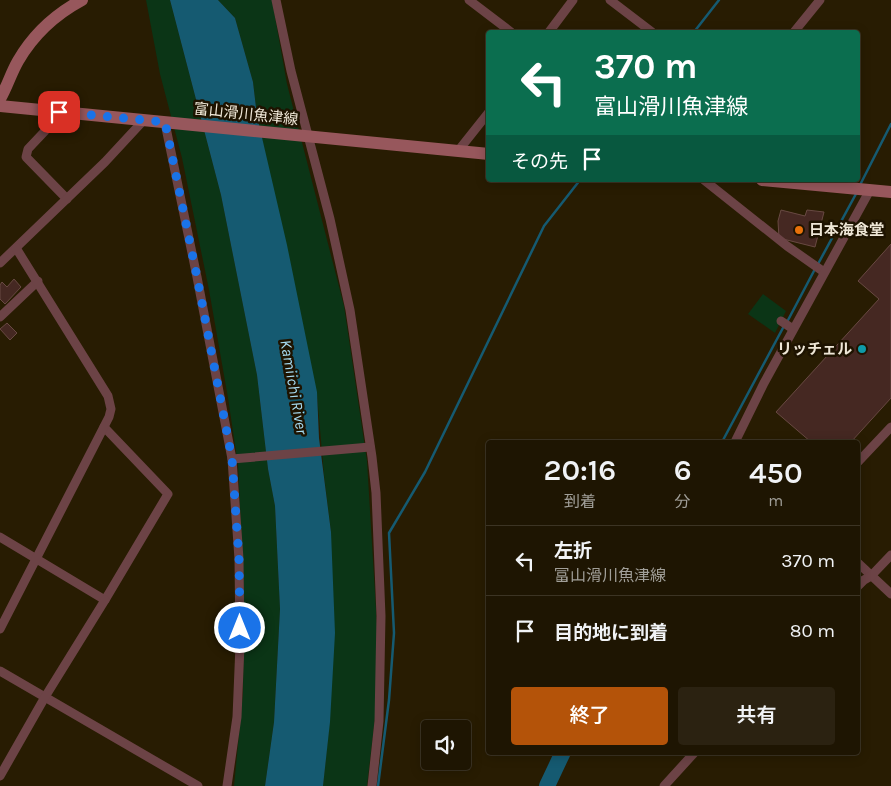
<!DOCTYPE html>
<html lang="ja">
<head>
<meta charset="utf-8">
<style>
  :root { --surface:#1e1502; --page:#2b2211; --text:#f1f3f6; --muted:#a19f99; --line:#3c3424; --accent:#b45309 }
  body { margin:0; font-family:Karla,"Noto Sans JP",sans-serif; background:var(--page); color:var(--text); height:100vh; display:flex; flex-direction:column; font-size:19px; white-space:nowrap }
  * { box-sizing:border-box; margin:0 }
  p { font-size:16px; color:var(--muted) }
  .icon { flex:none; width:28px; height:28px; fill:none; stroke:currentColor; stroke-width:2; stroke-linecap:round; stroke-linejoin:round }
  .map { position:relative; flex:1; overflow:hidden }
  .panel { position:absolute; left:486px; top:440px; width:374px; height:315px; display:flex; flex-direction:column; background:var(--surface); border-radius:5px; box-shadow:0 2px 12px #0003,0 0 0 1px var(--line) }
  .panel>* { flex:none }
  .guide { position:absolute; left:486px; top:30px; width:374px; height:152px; border-radius:5px; box-shadow:0 2px 12px #0003,0 0 0 1px var(--line); background:#0b6e4f; color:#fff; overflow:hidden }
  .tools { position:absolute; left:421px; top:720px; display:grid; gap:10px }
  .tools a { display:grid; place-items:center; width:50px; height:50px; border-radius:5px; background:var(--surface); box-shadow:0 2px 12px #0003,0 0 0 1px var(--line); font-size:25px }
  .pin { position:absolute; display:grid; place-items:center; width:42px; height:42px; color:#fff; margin:-21px; border-radius:10px; box-shadow:0 2px 8px #0006 }
  .me { position:absolute; width:55px; margin:-28px; rotate:0deg; stroke-linejoin:round; filter:drop-shadow(0 0 4px #0008) }
  .turn { display:flex; align-items:center; gap:18px; height:105px; padding:0 25px; font-size:22px }
  .turn .icon { width:65px; height:65px; stroke-width:2.5 }
  .turn b { display:block; font-size:35px; line-height:42px }
  .then { display:flex; align-items:center; height:48px; padding:0 25px; background:#0003; gap:10px; font-size:19px }
  .eta { display:flex; justify-content:space-evenly; align-items:center; height:85px; text-align:center }
  .eta b { font-size:30px; font-weight:600; line-height:35px }
  .cta { display:flex; gap:10px; margin-top:auto; padding:10px 25px }
  .cta a { flex:1; height:58px; border-radius:5px; background:var(--accent); color:#fff; font-size:20px; font-weight:600; line-height:58px; text-align:center }
  .cta a+a { background:var(--page); color:var(--text) }
  ul { padding:0; list-style:none }
  li { display:flex; align-items:center; gap:15px; height:70px; padding:0 25px; border-top:1px solid var(--line) }
  li div { flex:1 }
  li b { display:block; font-size:19px }
  li em { font-style:normal }
  .map>svg:first-child { display:block }
  .green { fill:#0b3516 }
  .water { fill:#155a71 }
  .lines { fill:none; stroke-linecap:round; stroke-linejoin:round }
  .stream { stroke:#155a71; stroke-width:2.5 }
  .river { stroke:#155a71; stroke-width:16 }
  .building { fill:#452822; stroke:#684942 }
  .street { stroke:#6c4346; stroke-width:9 }
  .secondary { stroke:#97575c; stroke-width:12 }
  .route { stroke:#1a73e8; stroke-width:9; stroke-dasharray:0 16.2 }
  .food-dot { fill:#e8710a; stroke:#1e1300; stroke-width:2 }
  .culture-dot { fill:#0f9aa8; stroke:#1e1300; stroke-width:2 }
  .labels { text-anchor:middle; dominant-baseline:central; stroke-width:5; stroke-linejoin:round; paint-order:stroke }
  .street-label { font-size:15px; fill:#eee6d6; stroke:#1e1300 }
  .poi-label { font-size:15px; font-weight:bold; fill:#eee6d6; stroke:#1e1300; text-anchor:start }
  .water-label { font-size:16px; font-style:italic; fill:#a7dbf1; stroke:#1e1300 }
</style>
</head>
<body>
<div class="map">
<svg width="891" height="786" viewBox="0 0 891 786">
  <rect width="100%" height="100%" fill="#281c02"/>
  <g class="green">
    <path d="M146 0H170L221 195 257 375 268 469 275 506 280 609 274 722 265 786H234L243 693 244 590 238 465 228 398 209 290 182 158 160 74Z"/>
    <path d="M218 0H272L287 84 344 306 367 461 377 626 376 709 367 786H323L329 728 331 532 324 475 317 395 257 116 253 82 235 18Z"/>
    <path d="M763 294 786 311 775 333 748 314Z"/>
  </g>
  <path class="water" d="M170 0H218L235 18 253 82 257 116 287 245 317 392 319 438 331 532 335 633 330 722 323 786H265L274 722 280 609 275 506 268 469 257 375 221 195Z"/>
  <g class="lines">
    <g class="stream">
      <path d="M694 32 719 0"/>
      <path d="M860 185 891 124"/>
      <path d="M818 264 857 192"/>
      <path d="M787 322 815 269"/>
      <path d="M722 442 784 326"/>
      <path d="M378 786 389 700 394 633 389 533 425 472 544 226 580 180"/>
    </g>
    <path class="river" d="M547 786 563 752"/>
  </g>
  <g class="building">
    <path d="M781 210 805 216 807 210 824 212 815 247 779 238 778 221Z"/>
    <path d="M891 244V398L851 442H811L776 412 879 299 858 281Z"/>
    <path d="M14 279 21 287 5 304 0 299V285L2 282 7 287Z"/>
    <path d="M7 323 17 333 10 340 0 329Z"/>
  </g>
  <g class="lines">
    <g class="street">
      <path d="M276 0 291 71 330 219 350 310 372 457 376 493 381 616 379 721 372 786"/>
      <path d="M469 0 511 32"/>
      <path d="M610 0 652 32"/>
      <path d="M549 32 573 0"/>
      <path d="M794 32 820 0"/>
      <path d="M165 123 197 277 232 459 239 559 240 645 237 717 227 786"/>
      <path d="M45 131 28 149 26 157 67 199"/>
      <path d="M458 151 489 112"/>
      <path d="M704 180 787 246 824 272"/>
      <path d="M0 263 105 162 143 121"/>
      <path d="M0 317 38 281"/>
      <path d="M781 321 793 329"/>
      <path d="M735 442 764 383 870 190"/>
      <path d="M232 459 370 447"/>
      <path d="M858 462 891 427"/>
      <path d="M0 537 105 600 168 494 104 427"/>
      <path d="M858 563 891 594"/>
      <path d="M858 586 864 580 871 576 891 555"/>
      <path d="M0 629 109 417 111 409 108 396 16 248"/>
      <path d="M0 671 198 786"/>
      <path d="M0 776 45 697 105 600"/>
      <path d="M664 786 695 752"/>
    </g>
    <g class="secondary">
      <path d="M0 99C7 87 11 73 18 61 33 35 56 14 82 0"/>
      <path d="M0 106 489 154"/>
      <path d="M762 180 891 192"/>
    </g>
  </g>
  <g class="lines">
    <path class="route" d="M59 112 165 122 197 277 232 459 239 559 240 628"/>
  </g>
  <circle class="food-dot" cx="799" cy="230" r="5"/>
  <circle class="culture-dot" cx="862" cy="349" r="5"/>
  <g class="labels">
    <g class="street-label">
      <text transform="translate(246 114) rotate(6)">富山滑川魚津線</text>
    </g>
    <g class="poi-label">
      <text x="809" y="230">日本海食堂</text>
      <text x="852" y="349" text-anchor="end">リッチェル</text>
    </g>
    <g class="water-label">
      <text transform="translate(294 387) rotate(80)">Kamiichi River</text>
    </g>
  </g>
</svg>
<div class="tools">
<a><svg class="icon" aria-label="sound" viewBox="0 0 24 24"><path d="M4 9h4l5-4v14l-5-4H4zM17 9q2 3 0 6"/></svg></a>
</div>
<div class="pin" style="left:59px;top:112px;background:#d93025"><svg class="icon" aria-label="arrive" viewBox="0 0 24 24"><path d="M6 21V4h12l-3 4 3 4H6"/></svg></div>
<svg class="me" style="left:240px;top:628px" viewBox="-20 -20 40 40"><circle r="17" fill="#1a73e8" stroke="#fff" stroke-width="3"/><path d="M0-11L8 9 0 5-8 9z" fill="#fff"/></svg>
<div class="guide">
<div class="turn"><svg class="icon" aria-label="left" viewBox="0 0 24 24"><path d="M17 20v-9H6M10 6l-5 5 5 5"/></svg><div><b>370 m</b>富山滑川魚津線</div></div>
<div class="then">その先<svg class="icon" aria-label="arrive" viewBox="0 0 24 24"><path d="M6 21V4h12l-3 4 3 4H6"/></svg></div>
</div>
<section class="panel">
<div class="eta">
<div><b>20:16</b><p>到着</p></div>
<div><b>6</b><p>分</p></div>
<div><b>450</b><p>m</p></div>
</div>
<ul>
<li><svg class="icon" aria-label="left" viewBox="0 0 24 24"><path d="M17 20v-9H6M10 6l-5 5 5 5"/></svg><div><b>左折</b><p>富山滑川魚津線</p></div><em>370 m</em></li>
<li><svg class="icon" aria-label="arrive" viewBox="0 0 24 24"><path d="M6 21V4h12l-3 4 3 4H6"/></svg><div><b>目的地に到着</b></div><em>80 m</em></li>
</ul>
<div class="cta"><a>終了</a><a>共有</a></div>
</section>
</div>
</body>
</html>
